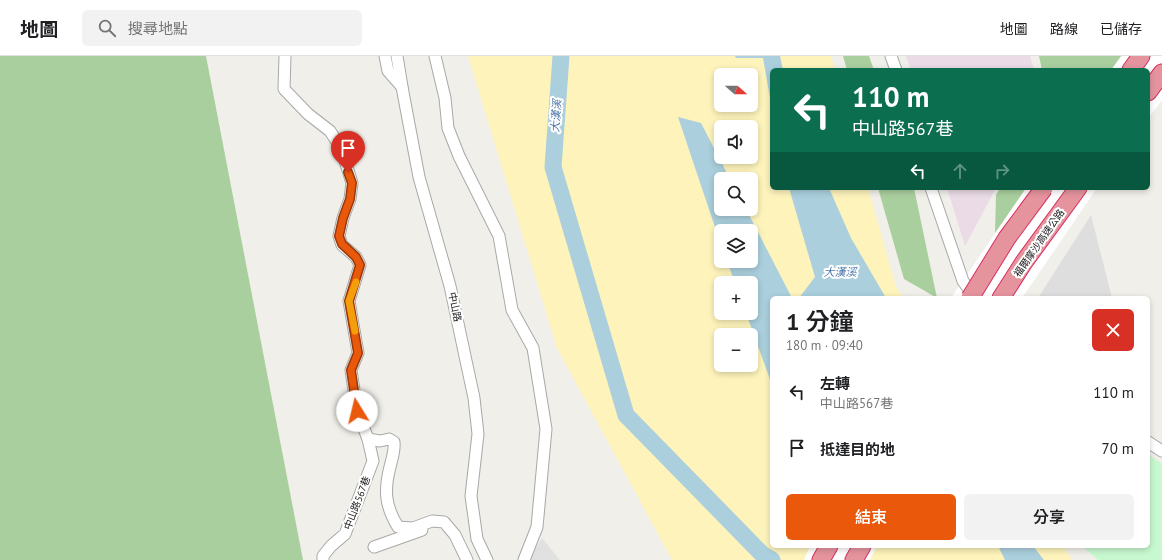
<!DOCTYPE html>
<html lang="zh-TW">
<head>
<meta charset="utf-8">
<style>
  :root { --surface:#fff; --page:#f2f2f2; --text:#202124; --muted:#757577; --line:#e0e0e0; --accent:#ea580c }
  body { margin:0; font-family:"PT Sans","Noto Sans TC",sans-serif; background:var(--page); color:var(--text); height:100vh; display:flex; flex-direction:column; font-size:15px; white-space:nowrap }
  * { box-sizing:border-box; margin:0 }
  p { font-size:13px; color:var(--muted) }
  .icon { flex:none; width:22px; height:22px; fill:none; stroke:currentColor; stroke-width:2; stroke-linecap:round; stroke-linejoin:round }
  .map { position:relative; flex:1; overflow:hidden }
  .side { position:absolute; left:770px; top:240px; width:380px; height:252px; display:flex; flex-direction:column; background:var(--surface); border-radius:6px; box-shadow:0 2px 6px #0003 }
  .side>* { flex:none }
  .guide { position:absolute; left:770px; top:12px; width:380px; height:122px; border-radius:6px; box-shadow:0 2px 6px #0003; background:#0b6e4f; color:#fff; overflow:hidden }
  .needle { width:26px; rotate:111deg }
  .tools { position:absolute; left:714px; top:12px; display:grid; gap:8px }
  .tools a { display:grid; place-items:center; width:44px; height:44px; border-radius:6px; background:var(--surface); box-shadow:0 2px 6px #0003; font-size:20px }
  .pin { position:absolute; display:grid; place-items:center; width:34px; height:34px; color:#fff; margin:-41px -17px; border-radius:50% 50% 50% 0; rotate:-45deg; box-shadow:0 0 4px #0007 }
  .pin .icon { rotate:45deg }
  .me { position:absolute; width:44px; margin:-22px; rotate:351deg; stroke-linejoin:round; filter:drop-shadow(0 0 3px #0008) }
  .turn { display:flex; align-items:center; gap:14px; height:84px; padding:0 16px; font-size:18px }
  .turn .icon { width:52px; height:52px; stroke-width:2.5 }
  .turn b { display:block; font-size:28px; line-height:34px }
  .lanes { display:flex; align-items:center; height:38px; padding:0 16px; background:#0003; justify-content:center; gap:20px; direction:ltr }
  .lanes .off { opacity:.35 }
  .round { display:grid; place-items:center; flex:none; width:42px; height:42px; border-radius:6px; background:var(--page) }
  .head { display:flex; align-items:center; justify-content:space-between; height:68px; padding:0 16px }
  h1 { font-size:24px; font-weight:600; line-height:30px }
  .primary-button { display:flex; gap:8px; margin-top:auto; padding:8px 16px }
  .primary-button a { flex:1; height:46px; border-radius:6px; background:var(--accent); color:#fff; font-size:16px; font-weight:600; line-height:46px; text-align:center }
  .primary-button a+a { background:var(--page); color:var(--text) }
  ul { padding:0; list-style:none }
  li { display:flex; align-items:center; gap:12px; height:56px; padding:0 16px }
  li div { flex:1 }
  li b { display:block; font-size:15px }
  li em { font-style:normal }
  header { display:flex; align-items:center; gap:24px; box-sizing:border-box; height:56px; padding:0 20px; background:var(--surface); border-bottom:1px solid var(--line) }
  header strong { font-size:19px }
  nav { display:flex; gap:22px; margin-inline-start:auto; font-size:14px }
  .search { width:280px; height:36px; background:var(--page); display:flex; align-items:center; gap:10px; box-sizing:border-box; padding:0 14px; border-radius:6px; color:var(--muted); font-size:15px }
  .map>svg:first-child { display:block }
  .residential { fill:#dfdede }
  .industrial { fill:#eadbe6 }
  .forest { fill:#aacf9f }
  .sand { fill:#fdf3bb; fill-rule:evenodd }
  .park { fill:#c8f8cf }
  .parking { fill:#e1e1e1 }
  .water { fill:#abcfdd }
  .pier { fill:#fff }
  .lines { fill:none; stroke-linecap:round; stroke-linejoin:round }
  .river { stroke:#abcfdd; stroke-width:17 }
  .minor-casing { stroke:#a8a8a8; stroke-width:13 }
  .highway-casing { stroke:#d72e5e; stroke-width:19 }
  .minor { stroke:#fff; stroke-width:11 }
  .highway { stroke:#e5949e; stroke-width:17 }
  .highway-bridge-casing { stroke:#d72e5e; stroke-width:19; stroke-linecap:butt }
  .highway-bridge { stroke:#e5949e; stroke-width:17 }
  .route-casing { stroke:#983908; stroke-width:10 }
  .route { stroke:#ea580c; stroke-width:7 }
  .slow { stroke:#f59e0b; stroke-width:7 }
  .labels { text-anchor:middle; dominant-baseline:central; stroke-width:4; stroke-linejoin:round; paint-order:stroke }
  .street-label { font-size:10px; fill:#212121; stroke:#fff }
  .water-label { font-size:11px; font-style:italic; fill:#4c75a8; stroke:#fff }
</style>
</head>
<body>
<header>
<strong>地圖</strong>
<div class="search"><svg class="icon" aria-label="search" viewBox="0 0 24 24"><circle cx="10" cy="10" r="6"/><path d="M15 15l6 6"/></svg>搜尋地點</div>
<nav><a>地圖</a><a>路線</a><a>已儲存</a></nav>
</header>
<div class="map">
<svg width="1162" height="504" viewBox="0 0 1162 504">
  <rect width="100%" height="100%" fill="#f1efe9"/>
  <path class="residential" d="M1091 159 1112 242H1038Z"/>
  <g class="industrial">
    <path d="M906 0H1030L1034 14H911Z"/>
    <path d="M947 132H996L965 190Z"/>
  </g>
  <g class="forest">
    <path d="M0 0H206L303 504H0Z"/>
    <path d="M843 0H869L874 14H847Z"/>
    <path d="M1039 0H1121L1111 14H1042Z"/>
    <path d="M878 132H914L937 242 904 223Z"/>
    <path d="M1000 132H1027L995 177 996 139Z"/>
  </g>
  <path class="sand" d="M468 0H831L835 14H772V132H868L896 231 904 242H772V490H1063L1072 504H672L557 292ZM721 19H751V49H721ZM721 71H751V101H721ZM721 123H751V153H721ZM721 175H751V205H721ZM721 227H751V257H721ZM721 279H751V309H721Z"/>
  <path class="park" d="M1148 398 1162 408V504H1098L1082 490H1148Z"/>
  <path class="parking" d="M542 482 560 504H528Z"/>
  <g class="water">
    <path d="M735 0H780L783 14H772V53L763 2H736Z"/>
    <path d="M678 61 701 67 730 123H721V153H746L792 242H772V329L746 257H751V227H735L727 205H751V175H721V189Z"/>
    <path d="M789 132H829L851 182 886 242H799L815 221Z"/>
    <path d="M998 490H1033L1044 504H1005Z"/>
  </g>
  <g class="pier">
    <path d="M1122 0H1162V44L1148 63V14H1111Z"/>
    <path d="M1026 132H1097L1022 242H951Z"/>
    <path d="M810 490H877L870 504H804Z"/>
  </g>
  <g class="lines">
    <path class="river" d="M561 0 553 111 626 359 762 498 772 504"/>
    <g class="minor-casing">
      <g id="minor">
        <path d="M285 0 284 33 308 58 330 75 341 92 352 127 350 143 343 162 339 180 342 189 356 201 360 209 349 245 358 297 351 314 357 355 368 383 373 405 345 478 331 490 323 500V504"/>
        <path d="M385 0 388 15 402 31"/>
        <path d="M397 0 402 31 419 121 450 230 474 342 478 378 471 440 477 483 487 504"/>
        <path d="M435 0 445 42 448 72 459 100 499 180 512 254 533 292 546 373 537 471 524 504"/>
        <path d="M891 0 896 14"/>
        <path d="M931 132 963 225 975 242"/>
        <path d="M368 383 380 385 389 383 394 386C395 395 392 402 390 411 384 434 385 450 398 471L413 472 432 465 444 466 455 479 467 504"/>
        <path d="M1148 386 1162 395"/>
        <path d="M374 491 422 474"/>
      </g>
    </g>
    <g class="highway-casing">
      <g id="highway">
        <path d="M1131 14 1141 0"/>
        <path d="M1148 36 1162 17"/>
        <path d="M1001 242 1024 206 1078 132"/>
        <path d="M821 504 829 490"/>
        <path d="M854 504 862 490"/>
      </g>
    </g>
    <use href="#minor" class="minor"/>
    <use href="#highway" class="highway"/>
    <g class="highway-bridge-casing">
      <path id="highway-bridge" d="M970 242 1007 182 1044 132"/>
    </g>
    <use href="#highway-bridge" class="highway-bridge"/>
  </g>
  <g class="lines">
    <g class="route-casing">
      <path id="route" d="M348 116 352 127 350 143 343 162 339 180 342 188 356 201 360 209 349 245 358 297 351 314 357 355"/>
    </g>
    <use href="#route" class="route"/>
    <path class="slow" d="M355 275 349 245 356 226"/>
  </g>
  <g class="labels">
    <g class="street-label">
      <text transform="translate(1039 187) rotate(-55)">福爾摩沙高速公路</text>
      <text transform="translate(455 251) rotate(78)">中山路</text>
      <text transform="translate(357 447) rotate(-69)">中山路567巷</text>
    </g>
    <g class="water-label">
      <text transform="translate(556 60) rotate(-86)">大漢溪</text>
      <text x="840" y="216">大漢溪</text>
    </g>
  </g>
</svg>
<div class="tools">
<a><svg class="needle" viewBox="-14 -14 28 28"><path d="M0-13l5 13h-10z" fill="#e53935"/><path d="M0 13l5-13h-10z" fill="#757577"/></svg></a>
<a><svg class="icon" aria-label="sound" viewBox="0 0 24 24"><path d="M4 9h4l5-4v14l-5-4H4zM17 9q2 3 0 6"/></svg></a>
<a><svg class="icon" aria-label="search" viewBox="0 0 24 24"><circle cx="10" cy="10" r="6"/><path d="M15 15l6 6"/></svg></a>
<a><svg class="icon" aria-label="layers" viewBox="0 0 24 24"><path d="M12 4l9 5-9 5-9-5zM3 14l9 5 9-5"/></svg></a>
<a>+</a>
<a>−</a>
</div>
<div class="pin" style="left:348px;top:116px;background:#d93025"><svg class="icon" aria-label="arrive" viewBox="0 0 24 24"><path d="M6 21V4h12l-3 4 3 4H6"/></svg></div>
<svg class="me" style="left:357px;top:355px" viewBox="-20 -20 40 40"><circle r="19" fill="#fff"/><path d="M0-13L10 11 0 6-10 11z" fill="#ea580c"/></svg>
<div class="guide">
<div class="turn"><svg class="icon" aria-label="left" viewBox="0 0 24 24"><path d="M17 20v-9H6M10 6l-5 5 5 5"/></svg><div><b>110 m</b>中山路567巷</div></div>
<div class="lanes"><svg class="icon" aria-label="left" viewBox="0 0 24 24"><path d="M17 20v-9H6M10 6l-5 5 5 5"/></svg><svg class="icon off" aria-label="ahead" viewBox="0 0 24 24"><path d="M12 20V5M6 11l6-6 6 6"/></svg><svg class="icon off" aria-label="right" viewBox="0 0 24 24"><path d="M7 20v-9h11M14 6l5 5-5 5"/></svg></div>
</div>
<section class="side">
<div class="head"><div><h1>1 分鐘</h1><p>180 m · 09:40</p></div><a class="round" style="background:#d93025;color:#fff"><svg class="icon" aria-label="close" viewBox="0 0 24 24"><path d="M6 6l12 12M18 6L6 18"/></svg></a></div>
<ul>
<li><svg class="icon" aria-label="left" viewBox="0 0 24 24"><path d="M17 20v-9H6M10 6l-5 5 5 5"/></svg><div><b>左轉</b><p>中山路567巷</p></div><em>110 m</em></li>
<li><svg class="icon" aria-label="arrive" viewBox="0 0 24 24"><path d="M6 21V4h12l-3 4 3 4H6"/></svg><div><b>抵達目的地</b></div><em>70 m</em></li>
</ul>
<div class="primary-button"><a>結束</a><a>分享</a></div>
</section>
</div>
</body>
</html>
